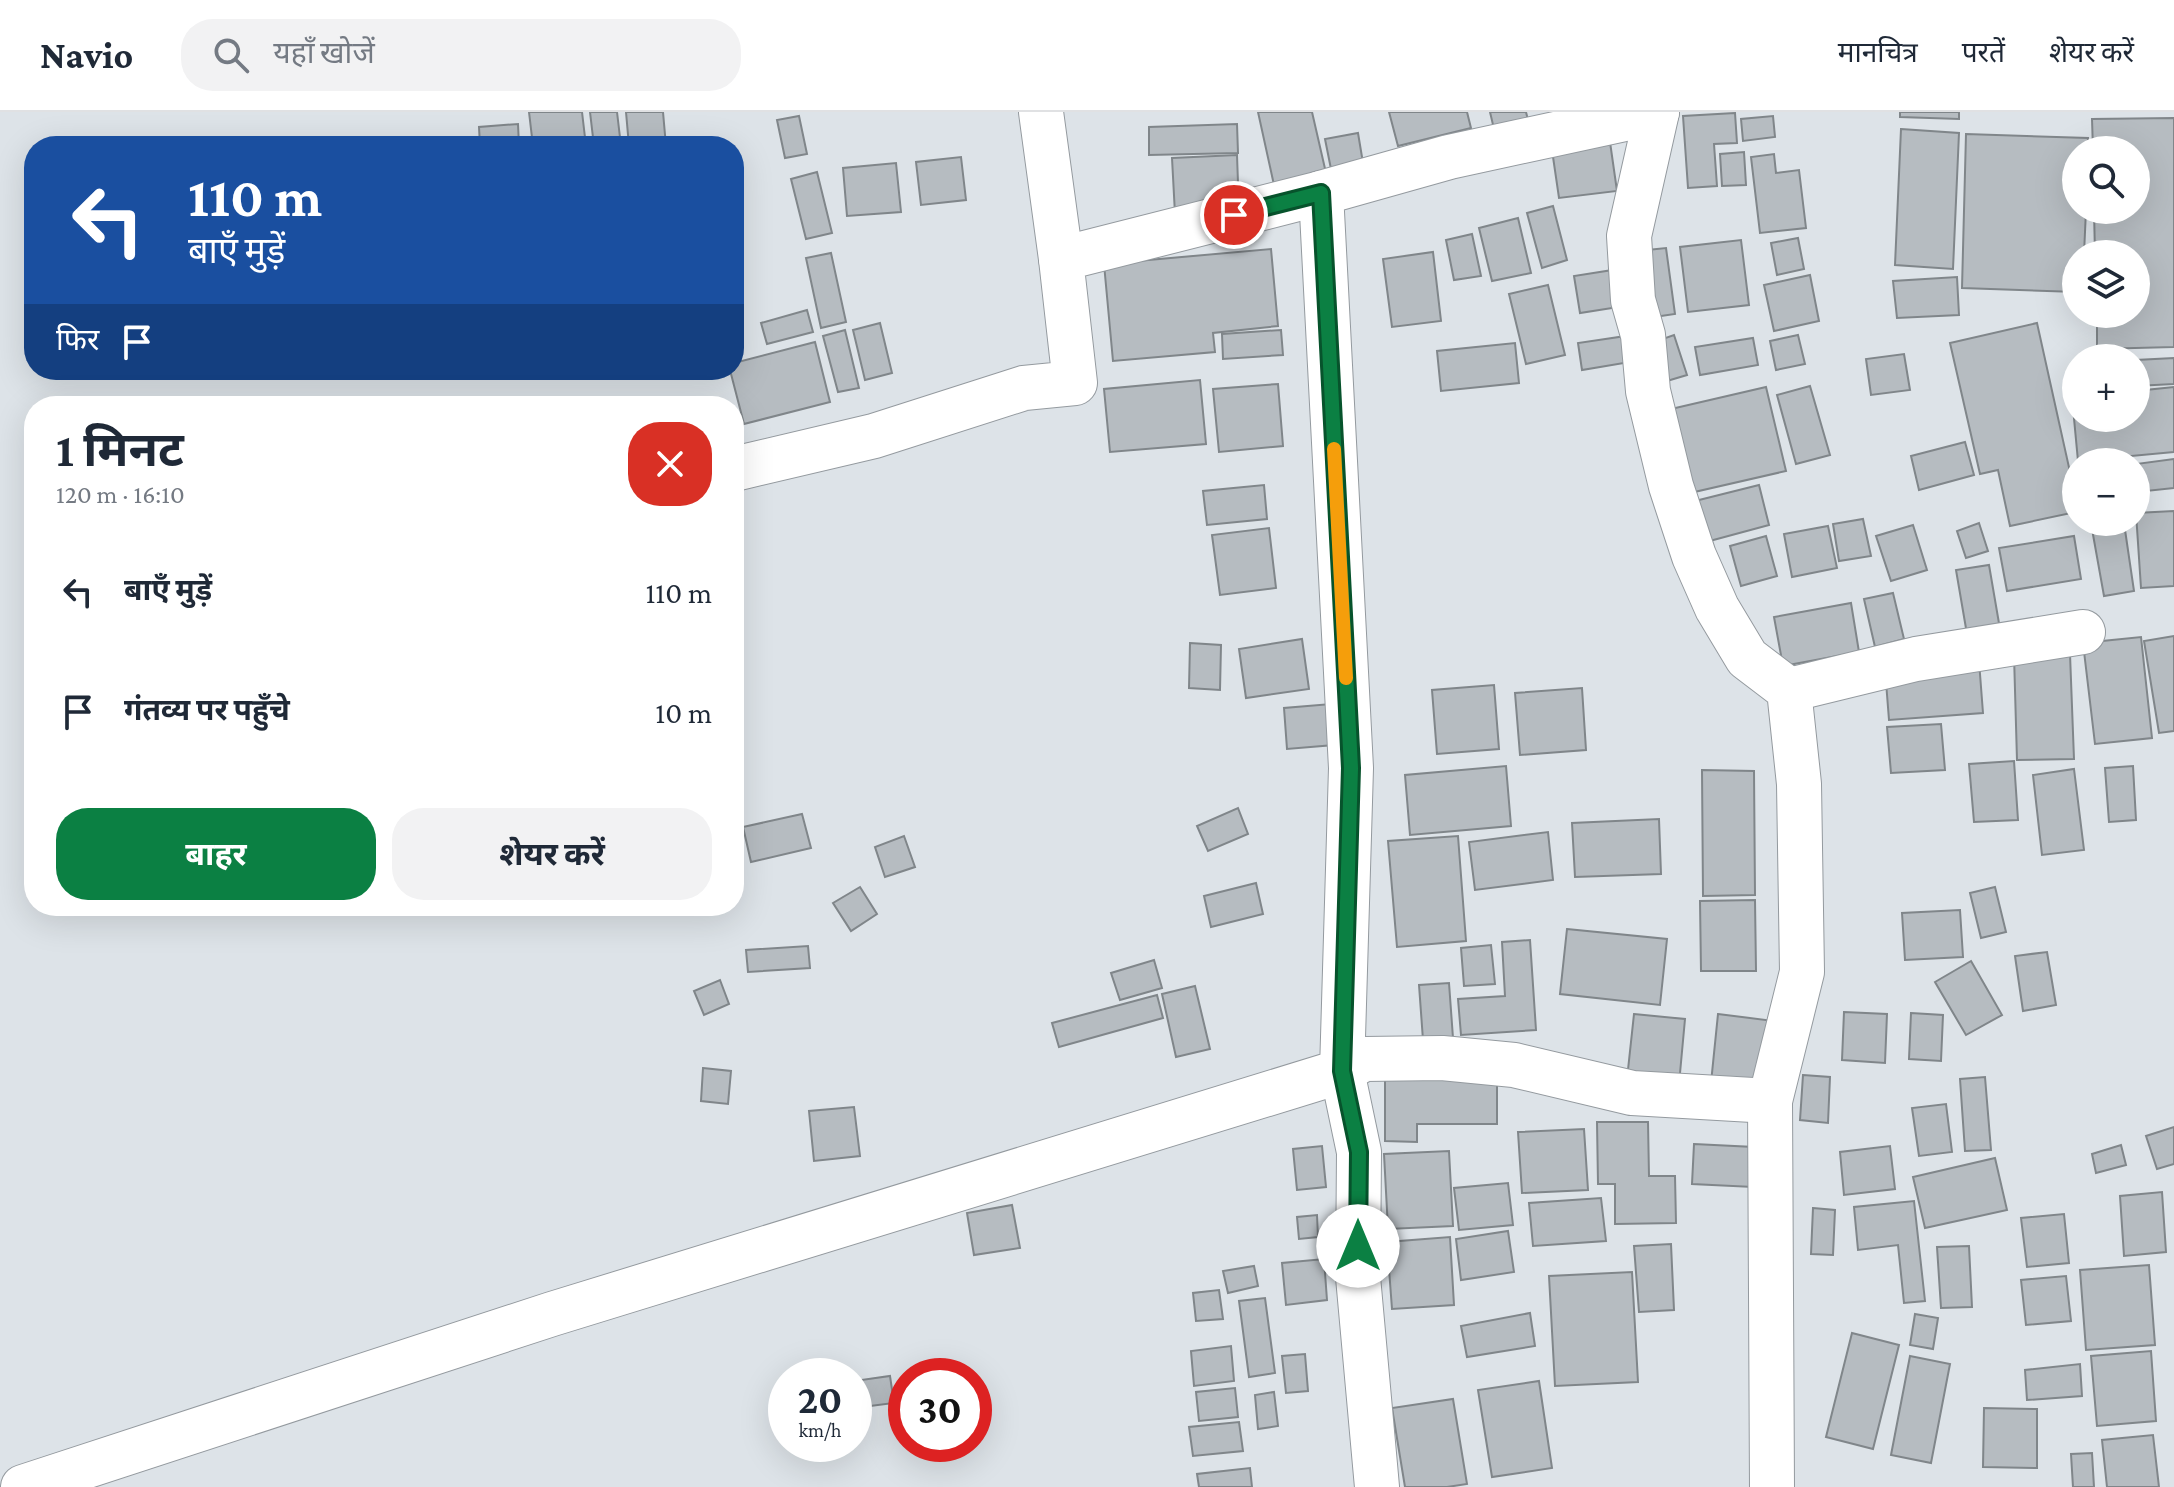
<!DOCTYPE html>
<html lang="hi">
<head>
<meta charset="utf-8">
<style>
  :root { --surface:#fff; --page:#f2f2f3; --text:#1f2937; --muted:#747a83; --line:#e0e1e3; --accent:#0b8043 }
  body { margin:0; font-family:"Crimson Pro","Noto Sans Devanagari",serif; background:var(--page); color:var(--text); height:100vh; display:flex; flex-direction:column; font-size:30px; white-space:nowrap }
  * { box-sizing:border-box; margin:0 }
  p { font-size:26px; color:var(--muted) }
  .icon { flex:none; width:44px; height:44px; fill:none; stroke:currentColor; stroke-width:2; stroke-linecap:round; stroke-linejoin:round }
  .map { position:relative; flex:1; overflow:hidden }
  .drawer { position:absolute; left:24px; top:284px; width:720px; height:520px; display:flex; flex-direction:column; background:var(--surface); border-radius:32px; box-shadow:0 8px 32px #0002 }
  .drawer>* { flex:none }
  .guide { position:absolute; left:24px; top:24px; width:720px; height:244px; border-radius:32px; box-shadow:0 8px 32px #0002; background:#1a4fa0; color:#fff; overflow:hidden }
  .tools { position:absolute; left:2062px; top:24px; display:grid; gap:16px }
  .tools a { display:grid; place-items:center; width:88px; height:88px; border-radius:50%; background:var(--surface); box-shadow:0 8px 32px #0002; font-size:40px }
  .speed { position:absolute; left:768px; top:1246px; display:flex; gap:16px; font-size:40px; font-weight:700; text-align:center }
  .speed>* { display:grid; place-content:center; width:104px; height:104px; border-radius:50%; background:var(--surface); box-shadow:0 8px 32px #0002; line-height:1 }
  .speed small { font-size:20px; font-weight:400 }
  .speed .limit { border:12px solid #d22; background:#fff; color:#111 }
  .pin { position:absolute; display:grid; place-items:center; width:68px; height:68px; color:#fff; margin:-34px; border:4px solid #fff; border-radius:50%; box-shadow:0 2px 8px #0007 }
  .me { position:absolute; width:88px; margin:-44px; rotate:0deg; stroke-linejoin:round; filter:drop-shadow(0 0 6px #0008) }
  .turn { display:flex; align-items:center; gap:28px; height:168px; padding:0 32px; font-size:36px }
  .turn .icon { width:104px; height:104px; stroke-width:2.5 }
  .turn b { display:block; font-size:56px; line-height:68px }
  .then { display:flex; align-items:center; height:76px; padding:0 32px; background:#0003; gap:16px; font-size:30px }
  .round { display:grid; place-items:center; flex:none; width:84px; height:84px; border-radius:32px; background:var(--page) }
  .head { display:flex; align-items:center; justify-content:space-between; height:136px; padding:0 32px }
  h1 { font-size:48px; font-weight:700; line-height:60px }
  .cta { display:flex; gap:16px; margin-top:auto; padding:16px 32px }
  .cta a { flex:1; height:92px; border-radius:32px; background:var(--accent); color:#fff; font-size:32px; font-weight:700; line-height:92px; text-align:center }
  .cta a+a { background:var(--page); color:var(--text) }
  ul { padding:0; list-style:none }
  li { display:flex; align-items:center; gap:24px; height:120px; padding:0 32px }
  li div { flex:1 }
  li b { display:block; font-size:30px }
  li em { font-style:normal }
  header { display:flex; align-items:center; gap:48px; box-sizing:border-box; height:112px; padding:0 40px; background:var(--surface); border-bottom:2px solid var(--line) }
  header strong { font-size:38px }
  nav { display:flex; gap:44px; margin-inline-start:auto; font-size:28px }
  .search { width:560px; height:72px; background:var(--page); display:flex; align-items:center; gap:20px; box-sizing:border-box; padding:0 28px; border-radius:32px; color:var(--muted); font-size:30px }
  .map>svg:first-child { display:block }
  .building { fill:#b6bcc1; stroke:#80868a; stroke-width:2 }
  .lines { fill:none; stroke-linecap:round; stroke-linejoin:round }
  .minor-casing { stroke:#949a9f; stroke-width:46 }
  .minor { stroke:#fff; stroke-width:44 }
  .route-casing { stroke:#07532c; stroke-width:20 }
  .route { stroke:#0b8043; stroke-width:14 }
  .slow { stroke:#f59e0b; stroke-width:14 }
</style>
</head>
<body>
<header>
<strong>Navio</strong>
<div class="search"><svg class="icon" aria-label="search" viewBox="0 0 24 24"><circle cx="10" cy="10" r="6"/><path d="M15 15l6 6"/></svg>यहाँ खोजें</div>
<nav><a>मानचित्र</a><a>परतें</a><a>शेयर करें</a></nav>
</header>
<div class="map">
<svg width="2174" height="1375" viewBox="0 0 2174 1375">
  <rect width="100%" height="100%" fill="#dde3e8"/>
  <g class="building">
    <path d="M529 0H582L586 34H533Z"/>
    <path d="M590 0H617L621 34H594Z"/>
    <path d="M626 0H663L666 34H629Z"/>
    <path d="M1258 0H1312L1326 61 1274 73Z"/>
    <path d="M1389 0H1467L1471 16 1398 34Z"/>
    <path d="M1490 0H1526L1528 8 1494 17Z"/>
    <path d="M1900 0H1959V7L1900 5Z"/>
    <path d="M1735 1 1737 31 1714 32 1717 74 1688 76 1683 4Z"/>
    <path d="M799 4 807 42 785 46 777 8Z"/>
    <path d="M1773 4 1775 25 1743 29 1741 7Z"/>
    <path d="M2174 6V235L2097 237V202H2136V142H2095L2094 98H2136V38H2093L2092 7Z"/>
    <path d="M518 12 519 34H480L479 15Z"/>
    <path d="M1237 12 1238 41 1149 43V15Z"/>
    <path d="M1901 17 1959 21 1953 157 1895 153Z"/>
    <path d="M1358 21 1364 57 1332 62 1325 27Z"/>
    <path d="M1966 22 2088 26 2087 38H2076V98H2086L2084 142H2076V180L1962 176Z"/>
    <path d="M1610 30 1617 79 1559 86 1552 38Z"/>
    <path d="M1744 40 1746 73 1722 74 1720 42Z"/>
    <path d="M1774 42 1776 61 1799 58 1806 116 1760 121 1751 45Z"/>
    <path d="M1237 43 1239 99 1175 102 1172 46Z"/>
    <path d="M961 45 966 88 921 93 916 50Z"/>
    <path d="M896 51 901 100 847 104 843 56Z"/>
    <path d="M817 60 832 121 806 127 791 67Z"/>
    <path d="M1553 94 1567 148 1542 156 1527 101Z"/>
    <path d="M1518 106 1531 161 1492 169 1479 116Z"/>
    <path d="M1472 122 1481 164 1454 168 1446 128Z"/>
    <path d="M1798 126 1804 157 1777 163 1771 131Z"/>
    <path d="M1741 128 1749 193 1688 200 1680 135Z"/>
    <path d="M1666 136 1675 202 1647 206 1638 139Z"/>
    <path d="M1271 137 1278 214 1213 221 1215 240 1113 249 1104 152Z"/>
    <path d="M1433 140 1441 209 1392 215 1383 147Z"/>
    <path d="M831 141 846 210 821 216 806 146Z"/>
    <path d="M1619 157 1625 194 1580 201 1574 164Z"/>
    <path d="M1810 163 1819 209 1774 219 1764 173Z"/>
    <path d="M1957 165 1959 203 1897 206 1893 169Z"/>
    <path d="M1548 173 1565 243 1526 252 1509 182Z"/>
    <path d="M807 198 813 220 767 232 761 211Z"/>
    <path d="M880 211 892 261 865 268 853 218Z"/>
    <path d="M2037 211 2076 387V400L2010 414 1998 358 1980 362 1950 231Z"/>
    <path d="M845 218 859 276 838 280 823 224Z"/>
    <path d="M1281 218 1283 243 1223 247 1222 222Z"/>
    <path d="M1674 223 1687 263 1667 269 1654 230Z"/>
    <path d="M1798 223 1805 252 1776 258 1770 229Z"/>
    <path d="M1626 224 1630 250 1582 258 1578 231Z"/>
    <path d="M1753 226 1758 253 1700 263 1695 235Z"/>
    <path d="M815 230 830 290 744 312 730 258H734V251Z"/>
    <path d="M1515 231 1519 271 1441 279 1437 239Z"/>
    <path d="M1904 242 1910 278 1871 283 1866 247Z"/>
    <path d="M2174 246V272L2136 274V248Z"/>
    <path d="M1200 268 1206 332 1110 340 1104 277Z"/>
    <path d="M1278 272 1283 334 1219 340 1213 277Z"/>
    <path d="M1810 274 1830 343 1796 352 1777 283Z"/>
    <path d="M1766 275 1786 359 1690 381 1671 297Z"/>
    <path d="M2174 275V340L2078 349 2072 285H2076V306H2136V279Z"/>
    <path d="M1965 330 1974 363 1919 378 1911 344Z"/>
    <path d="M2174 347V376L2137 380 2136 352Z"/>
    <path d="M1264 373 1267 407 1207 413 1203 379Z"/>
    <path d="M1759 373 1769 413 1706 430 1695 389Z"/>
    <path d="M2174 399V474L2141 476 2136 401Z"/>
    <path d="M1863 407 1871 444 1839 449 1833 412Z"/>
    <path d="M1979 411 1988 439 1966 446 1957 419Z"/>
    <path d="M2124 411 2134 479 2104 484 2092 417Z"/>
    <path d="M1913 413 1927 458 1891 469 1876 424Z"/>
    <path d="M1828 414 1837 456 1792 465 1784 422Z"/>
    <path d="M1269 416 1276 476 1220 483 1212 423Z"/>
    <path d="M1766 424 1777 464 1741 474 1730 434Z"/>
    <path d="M2074 424 2081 467 2007 479 1999 436Z"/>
    <path d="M1989 453 2001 523 1968 528 1956 458Z"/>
    <path d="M1893 481 1904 527 1875 535 1864 487Z"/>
    <path d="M1851 491 1859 540 1783 554 1774 505Z"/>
    <path d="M2174 524V619L2159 621 2144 529Z"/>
    <path d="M2141 525 2152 626 2095 632 2083 531Z"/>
    <path d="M1302 527 1309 577 1246 586 1239 537Z"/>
    <path d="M1190 531 1221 533 1220 578 1189 576Z"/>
    <path d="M2070 542 2074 647 2017 648 2014 543Z"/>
    <path d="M1979 549 1983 601 1889 608 1885 557Z"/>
    <path d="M1494 573 1499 637 1437 642 1432 578Z"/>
    <path d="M1582 576 1586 638 1520 643 1515 581Z"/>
    <path d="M1331 592 1334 633 1287 637 1284 596Z"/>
    <path d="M1941 612 1945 658 1891 661 1887 615Z"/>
    <path d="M2014 649 2018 708 1974 710 1969 652Z"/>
    <path d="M1506 654 1511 714 1410 723 1405 663Z"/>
    <path d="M2133 654 2136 708 2109 710 2105 656Z"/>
    <path d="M2074 657 2084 738 2042 743 2033 663Z"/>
    <path d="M1702 658 1754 659 1755 783 1703 784Z"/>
    <path d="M1238 696 1248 722 1208 739 1197 714Z"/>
    <path d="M802 702 811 736 751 750 743 715Z"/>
    <path d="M1659 707 1661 762 1575 765 1572 711Z"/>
    <path d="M1548 720 1553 768 1475 778 1469 730Z"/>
    <path d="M904 724 915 755 885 765 875 735Z"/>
    <path d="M1458 724 1466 829 1397 835 1388 729Z"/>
    <path d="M1256 771 1263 802 1211 815 1204 784Z"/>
    <path d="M860 775 877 802 851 819 833 791Z"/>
    <path d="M1995 775 2006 820 1981 826 1970 781Z"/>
    <path d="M1755 788 1756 859H1701L1700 789Z"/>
    <path d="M1960 798 1963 845 1905 848 1902 801Z"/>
    <path d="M1567 817 1667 827 1660 893 1560 882Z"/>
    <path d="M1530 828 1536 918 1461 923 1458 887 1505 884 1502 830Z"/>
    <path d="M1491 833 1495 872 1464 874 1461 836Z"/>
    <path d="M808 834 810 856 748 860 746 838Z"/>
    <path d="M2047 840 2056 893 2023 899 2015 844Z"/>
    <path d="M1154 848 1162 876 1120 888 1111 861Z"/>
    <path d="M1971 849 2002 903 1966 923 1935 870Z"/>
    <path d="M720 868 729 892 704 903 694 879Z"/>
    <path d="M1449 871 1453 926 1423 928 1419 873Z"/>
    <path d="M1195 874 1210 937 1176 945 1162 882Z"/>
    <path d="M1157 883 1163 906 1059 935 1052 911Z"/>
    <path d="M1844 900 1887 902 1885 951 1842 948Z"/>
    <path d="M1911 901 1943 903 1941 949 1909 947Z"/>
    <path d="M1634 902 1685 907 1679 972 1627 967Z"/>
    <path d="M1718 902 1774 909 1766 978 1711 971Z"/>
    <path d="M703 956 731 959 728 992 701 989Z"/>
    <path d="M1803 963 1830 965 1828 1011 1800 1008Z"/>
    <path d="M1385 964H1497V1012H1417V1030L1385 1029Z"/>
    <path d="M1985 965 1991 1038 1965 1039 1960 967Z"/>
    <path d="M1946 992 1952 1040 1919 1044 1912 996Z"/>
    <path d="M854 995 860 1044 814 1049 809 999Z"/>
    <path d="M1597 1010H1648L1649 1064H1675L1676 1111 1615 1112V1072H1598Z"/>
    <path d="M2174 1015V1052L2157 1057 2146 1024Z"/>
    <path d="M1584 1017 1588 1078 1522 1081 1518 1020Z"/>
    <path d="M1694 1032 1754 1035 1753 1075 1692 1072Z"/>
    <path d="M2121 1033 2126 1053 2096 1061 2092 1042Z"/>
    <path d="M1322 1034 1326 1075 1297 1078 1293 1037Z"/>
    <path d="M1890 1034 1895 1077 1844 1083 1840 1040Z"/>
    <path d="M1449 1039 1453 1114 1388 1117 1384 1042Z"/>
    <path d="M1995 1046 2007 1098 1925 1116 1913 1065Z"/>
    <path d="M1508 1071 1513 1113 1459 1118 1454 1076Z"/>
    <path d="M2162 1080 2166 1140 2124 1144 2120 1084Z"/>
    <path d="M1601 1086 1606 1129 1533 1134 1529 1091Z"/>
    <path d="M1914 1089 1925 1189 1904 1191 1898 1133 1858 1138 1854 1095Z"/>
    <path d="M1012 1093 1020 1136 974 1143 967 1101Z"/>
    <path d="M1813 1096 1835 1098 1833 1143 1811 1142Z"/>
    <path d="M2064 1102 2069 1151 2027 1155 2021 1106Z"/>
    <path d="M1317 1103 1318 1125 1299 1127 1297 1105Z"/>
    <path d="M1508 1119 1514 1160 1461 1168 1456 1127Z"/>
    <path d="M1450 1125 1454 1193 1392 1197 1387 1130Z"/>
    <path d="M1671 1132 1674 1198 1639 1200 1634 1134Z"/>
    <path d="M1969 1134 1972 1195 1941 1196 1937 1135Z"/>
    <path d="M1324 1147 1327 1188 1286 1193 1282 1151Z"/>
    <path d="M2149 1153 2155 1233 2086 1238 2080 1158Z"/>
    <path d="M1254 1154 1258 1174 1228 1181 1223 1159Z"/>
    <path d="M1632 1160 1638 1270 1555 1274 1549 1164Z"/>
    <path d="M2066 1164 2071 1209 2026 1213 2021 1168Z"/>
    <path d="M1219 1178 1223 1207 1196 1209 1193 1181Z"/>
    <path d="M1265 1186 1275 1261 1249 1265 1239 1189Z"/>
    <path d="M1530 1201 1535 1234 1467 1245 1461 1214Z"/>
    <path d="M1915 1202 1938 1206 1933 1237 1910 1233Z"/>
    <path d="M1852 1221 1899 1233 1873 1337 1826 1325Z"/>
    <path d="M1231 1234 1234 1269 1194 1274 1191 1239Z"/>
    <path d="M2151 1239 2156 1309 2097 1314 2091 1244Z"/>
    <path d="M1305 1242 1308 1279 1286 1281 1282 1244Z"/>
    <path d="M1910 1244 1950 1252 1931 1351 1891 1343Z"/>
    <path d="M2080 1252 2082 1284 2027 1288 2025 1258Z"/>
    <path d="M890 1264 894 1291 854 1296V1269Z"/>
    <path d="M1539 1269 1552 1356 1492 1365 1478 1278Z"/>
    <path d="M1235 1276 1238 1305 1199 1309 1196 1280Z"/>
    <path d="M1274 1280 1278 1314 1258 1317 1255 1283Z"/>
    <path d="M1453 1287 1467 1372 1447 1375H1405L1392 1296Z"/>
    <path d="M1984 1296 2037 1297V1356L1983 1355Z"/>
    <path d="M1239 1310 1243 1339 1193 1344 1189 1315Z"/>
    <path d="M2153 1323 2159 1375H2107L2102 1328Z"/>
    <path d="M2092 1341 2094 1375H2073L2071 1342Z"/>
    <path d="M1250 1356 1252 1375H1199L1197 1362Z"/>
  </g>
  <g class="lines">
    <g class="minor-casing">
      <g id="minor">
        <path d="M1041 0 1061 147"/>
        <path d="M1657 0 1629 124 1633 188 1643 223 1648 279 1671 374 1694 444 1717 496 1747 546 1789 578 1799 672 1802 860 1770 989 1772 1375"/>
        <path d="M734 357 874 324 1024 276 1075 271 1061 147 1321 81"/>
        <path d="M1789 578 1916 547 2083 520"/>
        <path d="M23 1375 552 1202 1342 959 1351 656 1321 81 1449 45 1657 0"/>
        <path d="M1377 1375 1358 1165 1359 1040 1342 959 1364 947 1442 946 1514 953 1632 981 1770 989"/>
      </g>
    </g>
    <use href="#minor" class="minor"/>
  </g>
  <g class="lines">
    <g class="route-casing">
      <path id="route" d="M1234 103 1321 81 1351 656 1342 959 1359 1040 1358 1134"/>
    </g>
    <use href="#route" class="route"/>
    <path class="slow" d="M1334 337 1346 566"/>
  </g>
</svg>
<div class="tools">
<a><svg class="icon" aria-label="search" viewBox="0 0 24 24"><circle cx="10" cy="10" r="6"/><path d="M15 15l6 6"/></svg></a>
<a><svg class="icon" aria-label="layers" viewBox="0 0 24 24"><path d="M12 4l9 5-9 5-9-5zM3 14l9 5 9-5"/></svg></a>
<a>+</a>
<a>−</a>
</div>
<div class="speed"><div>20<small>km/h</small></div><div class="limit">30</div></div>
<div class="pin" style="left:1234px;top:103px;background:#d93025"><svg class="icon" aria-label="arrive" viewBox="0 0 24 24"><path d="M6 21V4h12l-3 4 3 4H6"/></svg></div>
<svg class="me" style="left:1358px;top:1134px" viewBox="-20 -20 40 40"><circle r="19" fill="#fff"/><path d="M0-13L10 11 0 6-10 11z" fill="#0b8043"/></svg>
<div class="guide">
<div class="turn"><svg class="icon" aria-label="left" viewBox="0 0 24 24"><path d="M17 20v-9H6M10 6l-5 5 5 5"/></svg><div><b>110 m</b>बाएँ मुड़ें</div></div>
<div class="then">फिर<svg class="icon" aria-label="arrive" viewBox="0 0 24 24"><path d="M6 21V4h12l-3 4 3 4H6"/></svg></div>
</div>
<section class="drawer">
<div class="head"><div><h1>1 मिनट</h1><p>120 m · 16:10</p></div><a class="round" style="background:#d93025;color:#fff"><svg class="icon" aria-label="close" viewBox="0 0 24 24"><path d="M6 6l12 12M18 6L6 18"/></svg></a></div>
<ul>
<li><svg class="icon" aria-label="left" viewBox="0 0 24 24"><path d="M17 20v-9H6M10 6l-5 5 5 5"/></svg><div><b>बाएँ मुड़ें</b></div><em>110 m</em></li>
<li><svg class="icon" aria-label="arrive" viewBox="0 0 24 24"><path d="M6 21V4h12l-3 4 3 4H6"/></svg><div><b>गंतव्य पर पहुँचे</b></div><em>10 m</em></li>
</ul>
<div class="cta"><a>बाहर</a><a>शेयर करें</a></div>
</section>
</div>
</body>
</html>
